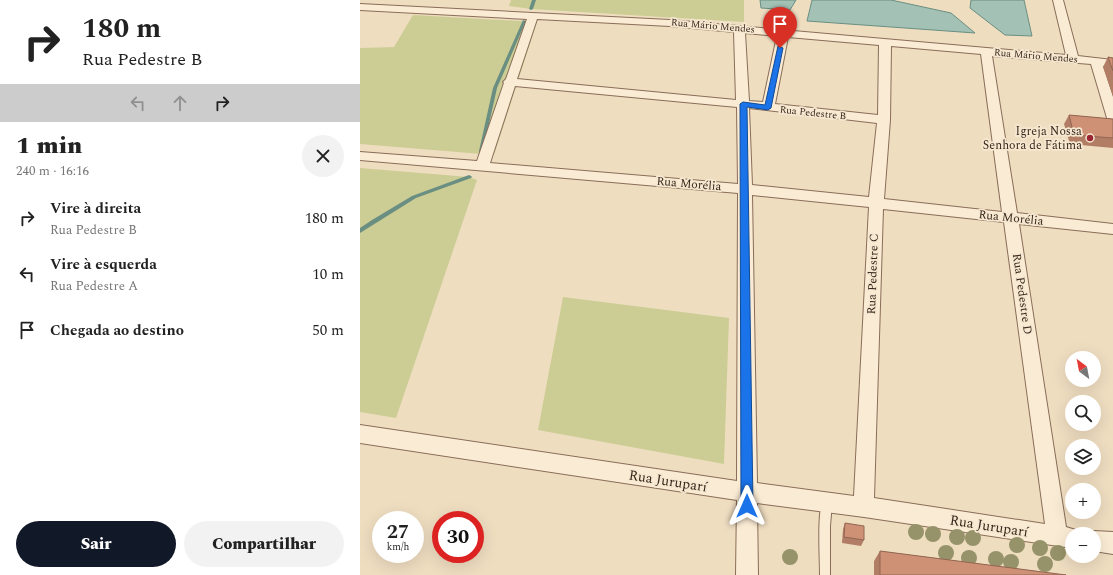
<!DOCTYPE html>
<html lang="pt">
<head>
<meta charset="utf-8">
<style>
  :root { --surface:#fff; --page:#f2f2f2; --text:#222; --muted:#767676; --accent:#111827 }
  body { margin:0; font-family:Spectral,serif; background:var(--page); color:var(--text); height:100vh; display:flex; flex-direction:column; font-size:15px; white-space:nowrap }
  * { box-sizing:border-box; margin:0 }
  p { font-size:13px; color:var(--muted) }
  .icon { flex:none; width:22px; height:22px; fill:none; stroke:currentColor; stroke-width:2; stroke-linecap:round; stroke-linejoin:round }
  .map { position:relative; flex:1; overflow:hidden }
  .details { display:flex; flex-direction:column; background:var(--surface); width:360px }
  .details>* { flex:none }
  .banner { background:#fff; color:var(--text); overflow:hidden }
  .needle { width:26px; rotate:328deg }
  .controls { position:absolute; left:705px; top:351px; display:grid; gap:8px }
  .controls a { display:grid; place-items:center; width:36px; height:36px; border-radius:50%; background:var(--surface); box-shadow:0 4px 16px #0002; font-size:20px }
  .speed { position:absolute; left:12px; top:511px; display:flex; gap:8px; font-size:20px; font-weight:700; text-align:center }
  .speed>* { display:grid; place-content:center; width:52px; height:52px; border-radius:50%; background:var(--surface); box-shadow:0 4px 16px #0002; line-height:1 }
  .speed small { font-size:10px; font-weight:400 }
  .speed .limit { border:6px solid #d22; background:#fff; color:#111 }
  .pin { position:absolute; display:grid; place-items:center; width:34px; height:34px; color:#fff; margin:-41px -17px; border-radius:50% 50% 50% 0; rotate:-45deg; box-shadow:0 0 4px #0007 }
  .pin .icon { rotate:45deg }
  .me { position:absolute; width:44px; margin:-22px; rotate:0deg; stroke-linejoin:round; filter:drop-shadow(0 0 3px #0008) }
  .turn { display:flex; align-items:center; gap:14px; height:84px; padding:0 16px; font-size:18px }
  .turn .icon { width:52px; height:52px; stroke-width:2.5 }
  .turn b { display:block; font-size:28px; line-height:34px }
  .lanes { display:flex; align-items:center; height:38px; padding:0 16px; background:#0003; justify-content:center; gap:20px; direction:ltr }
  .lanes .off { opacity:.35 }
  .round { display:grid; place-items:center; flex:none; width:42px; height:42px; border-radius:21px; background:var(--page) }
  .summary { display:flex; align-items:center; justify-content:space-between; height:68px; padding:0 16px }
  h1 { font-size:24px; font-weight:800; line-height:30px }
  .action { display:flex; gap:8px; margin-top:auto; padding:8px 16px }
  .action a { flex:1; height:46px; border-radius:24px; background:var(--accent); color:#fff; font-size:16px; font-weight:800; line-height:46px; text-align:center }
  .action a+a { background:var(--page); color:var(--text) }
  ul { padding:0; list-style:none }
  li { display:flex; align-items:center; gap:12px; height:56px; padding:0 16px }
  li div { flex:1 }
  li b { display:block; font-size:15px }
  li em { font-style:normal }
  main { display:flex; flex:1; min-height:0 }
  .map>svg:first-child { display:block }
  .green { fill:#cccd94 }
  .water { fill:#a3c1b5; stroke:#6a8f82 }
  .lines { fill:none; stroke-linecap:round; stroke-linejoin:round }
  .stream { fill:#6a8f82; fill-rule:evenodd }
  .service-casing { stroke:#896d58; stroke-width:2 }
  .minor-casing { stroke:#896d58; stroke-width:2 }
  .service { fill:#faebd4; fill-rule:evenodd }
  .minor { fill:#faebd4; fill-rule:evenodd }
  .tree { fill:#969269 }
  .wall { fill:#b27d65 }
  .building { fill:#cf9175; stroke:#916652 }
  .route { fill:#1a73e8; stroke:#114b97 }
  .poi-dot { fill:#9a2632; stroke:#f6e8d0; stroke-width:1.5 }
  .labels { text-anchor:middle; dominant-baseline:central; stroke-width:3.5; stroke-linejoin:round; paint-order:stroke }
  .far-street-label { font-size:10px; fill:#38271c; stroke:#f6e8d0 }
  .poi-label { font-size:12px; fill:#38271c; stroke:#f6e8d0; text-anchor:end }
  .street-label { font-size:12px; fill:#38271c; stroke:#f6e8d0 }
  .near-street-label { font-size:14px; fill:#38271c; stroke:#f6e8d0 }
</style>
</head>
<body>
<main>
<section class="details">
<div class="banner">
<div class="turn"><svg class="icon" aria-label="right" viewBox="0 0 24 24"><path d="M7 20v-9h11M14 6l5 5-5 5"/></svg><div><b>180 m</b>Rua Pedestre B</div></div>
<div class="lanes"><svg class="icon off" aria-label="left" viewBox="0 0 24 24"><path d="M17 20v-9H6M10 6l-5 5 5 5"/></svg><svg class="icon off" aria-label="ahead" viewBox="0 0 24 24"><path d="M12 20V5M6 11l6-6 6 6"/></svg><svg class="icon" aria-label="right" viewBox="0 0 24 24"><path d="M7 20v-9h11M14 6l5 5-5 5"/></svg></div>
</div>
<div class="summary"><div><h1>1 min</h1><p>240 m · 16:16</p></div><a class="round"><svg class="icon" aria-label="close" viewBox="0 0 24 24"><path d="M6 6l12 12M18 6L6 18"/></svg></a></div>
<ul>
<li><svg class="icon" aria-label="right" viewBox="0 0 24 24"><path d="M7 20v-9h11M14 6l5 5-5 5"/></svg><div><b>Vire à direita</b><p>Rua Pedestre B</p></div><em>180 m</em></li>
<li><svg class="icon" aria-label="left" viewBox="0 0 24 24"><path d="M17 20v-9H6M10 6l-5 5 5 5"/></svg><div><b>Vire à esquerda</b><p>Rua Pedestre A</p></div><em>10 m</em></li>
<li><svg class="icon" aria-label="arrive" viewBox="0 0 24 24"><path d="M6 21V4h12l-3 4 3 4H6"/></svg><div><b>Chegada ao destino</b></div><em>50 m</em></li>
</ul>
<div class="action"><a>Sair</a><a>Compartilhar</a></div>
</section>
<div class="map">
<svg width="753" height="575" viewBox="0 0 753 575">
  <rect width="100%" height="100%" fill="#efddc0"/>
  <g class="green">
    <path d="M151 0H384V22L171 9 149 6Z"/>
    <path d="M53 15 177 22 134 155 0 144V48L34 47Z"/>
    <path d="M0 168 109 177 117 180 36 418 0 412Z"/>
    <path d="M203 297 369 318 364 464 178 430Z"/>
  </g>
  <g class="water">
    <path d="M400 0H436L430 10 401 8Z"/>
    <path d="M452 0H531L591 13 615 33 447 21Z"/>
    <path d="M611 0H664L672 36 645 35 610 8Z"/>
  </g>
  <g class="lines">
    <g class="stream">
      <path d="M172 0H176L173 9 171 10 169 9Z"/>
      <path d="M163 20 166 21 137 88 123 151V152H119V151L133 88Z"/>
      <path d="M109 175 111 176 112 177 111 178 56 198 0 233V228L12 220 52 196Z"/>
    </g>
    <g class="service-casing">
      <path id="service" d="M467 498 471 499 472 503 470 526V575H460C460 556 457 515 463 499Z"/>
    </g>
    <g class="minor-casing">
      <g id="minor">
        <path d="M693 0H703L718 56 753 60V66H743L753 97V122L749 121 747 118 731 64 632 56 657 213 753 224V234L659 224 706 527 719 531 721 534H712V548L504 517 397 503 398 575H376L377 500 0 443V425L377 481 378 193 0 160V152L117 161 144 83 143 82 146 79 167 19 0 10V4L310 20 706 55ZM177 19 310 26 374 32 376 100 157 79ZM385 33 417 36 403 102 389 101ZM428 37 519 45 518 115 415 104ZM531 46 621 54 642 212 524 199 530 120ZM155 86 377 107 378 184 130 163ZM389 108 517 123 509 197 392 185ZM392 195 509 207 494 496 397 483ZM523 209 644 222 685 524 514 498Z"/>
        <path d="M734 531 753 532V554L734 551V534H726Z"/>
      </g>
    </g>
    <use href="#service" class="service"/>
    <use href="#minor" class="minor"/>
  </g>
  <g class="tree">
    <circle cx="556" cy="532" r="8"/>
    <circle cx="573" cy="534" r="8"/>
    <circle cx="597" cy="537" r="8"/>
    <circle cx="613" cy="538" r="8"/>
    <circle cx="657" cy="545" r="8"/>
    <circle cx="680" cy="548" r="8"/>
    <circle cx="586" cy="553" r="8"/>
    <circle cx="698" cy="553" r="8"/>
    <circle cx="430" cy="557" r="8"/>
    <circle cx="609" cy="558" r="8"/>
    <circle cx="636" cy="559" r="8"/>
    <circle cx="651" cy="562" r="8"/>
    <circle cx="685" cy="564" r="8"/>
  </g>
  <g class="wall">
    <path d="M748 57 753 58V96L743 67Z"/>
    <path d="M709 115 753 119V148L710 144 704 124Z"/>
    <path d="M485 523 504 540 501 546 482 543 483 529Z"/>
    <path d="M520 551 706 575H514V561Z"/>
  </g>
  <g class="building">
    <path d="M748 57 753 58V71Z"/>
    <path d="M709 115 753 119V138L714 135Z"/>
    <path d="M485 523 504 526V540L484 537Z"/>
    <path d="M520 551 706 575H520Z"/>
  </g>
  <path class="route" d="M418 46 423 48 411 108 408 110 387 107 393 506 391 510 387 512 383 510 381 506 380 104 383 102 405 105Z"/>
  <circle class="poi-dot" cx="730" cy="138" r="4"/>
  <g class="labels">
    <g class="far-street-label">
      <text transform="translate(353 26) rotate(5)">Rua Mário Mendes</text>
      <text transform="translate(676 56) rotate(5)">Rua Mário Mendes</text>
      <text transform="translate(453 113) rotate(6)">Rua Pedestre B</text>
    </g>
    <g class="poi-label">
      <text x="722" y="131">Igreja Nossa<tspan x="722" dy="14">Senhora de Fátima</tspan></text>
    </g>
    <g class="street-label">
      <text transform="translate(329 184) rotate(5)">Rua Morélia</text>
      <text transform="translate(651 218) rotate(6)">Rua Morélia</text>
      <text transform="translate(513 274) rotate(-88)">Rua Pedestre C</text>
      <text transform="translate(662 294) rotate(82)">Rua Pedestre D</text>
    </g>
    <g class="near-street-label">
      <text transform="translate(308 481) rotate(9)">Rua Juruparí</text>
      <text transform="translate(629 526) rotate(9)">Rua Juruparí</text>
    </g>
  </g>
</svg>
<div class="controls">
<a><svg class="needle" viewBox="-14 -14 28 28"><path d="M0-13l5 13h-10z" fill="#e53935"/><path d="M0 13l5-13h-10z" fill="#767676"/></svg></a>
<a><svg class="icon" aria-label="search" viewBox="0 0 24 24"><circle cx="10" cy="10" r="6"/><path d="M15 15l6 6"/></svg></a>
<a><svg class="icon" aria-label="layers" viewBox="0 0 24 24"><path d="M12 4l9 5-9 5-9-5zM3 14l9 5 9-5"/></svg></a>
<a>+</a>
<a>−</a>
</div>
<div class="speed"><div>27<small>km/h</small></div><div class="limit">30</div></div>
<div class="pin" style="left:420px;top:48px;background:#d93025"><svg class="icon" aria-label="arrive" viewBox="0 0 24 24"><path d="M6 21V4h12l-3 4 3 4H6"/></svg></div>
<svg class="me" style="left:387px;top:506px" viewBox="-20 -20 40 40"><path d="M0-17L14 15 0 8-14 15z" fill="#1a73e8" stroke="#fff" stroke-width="4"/></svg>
</div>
</main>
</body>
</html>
